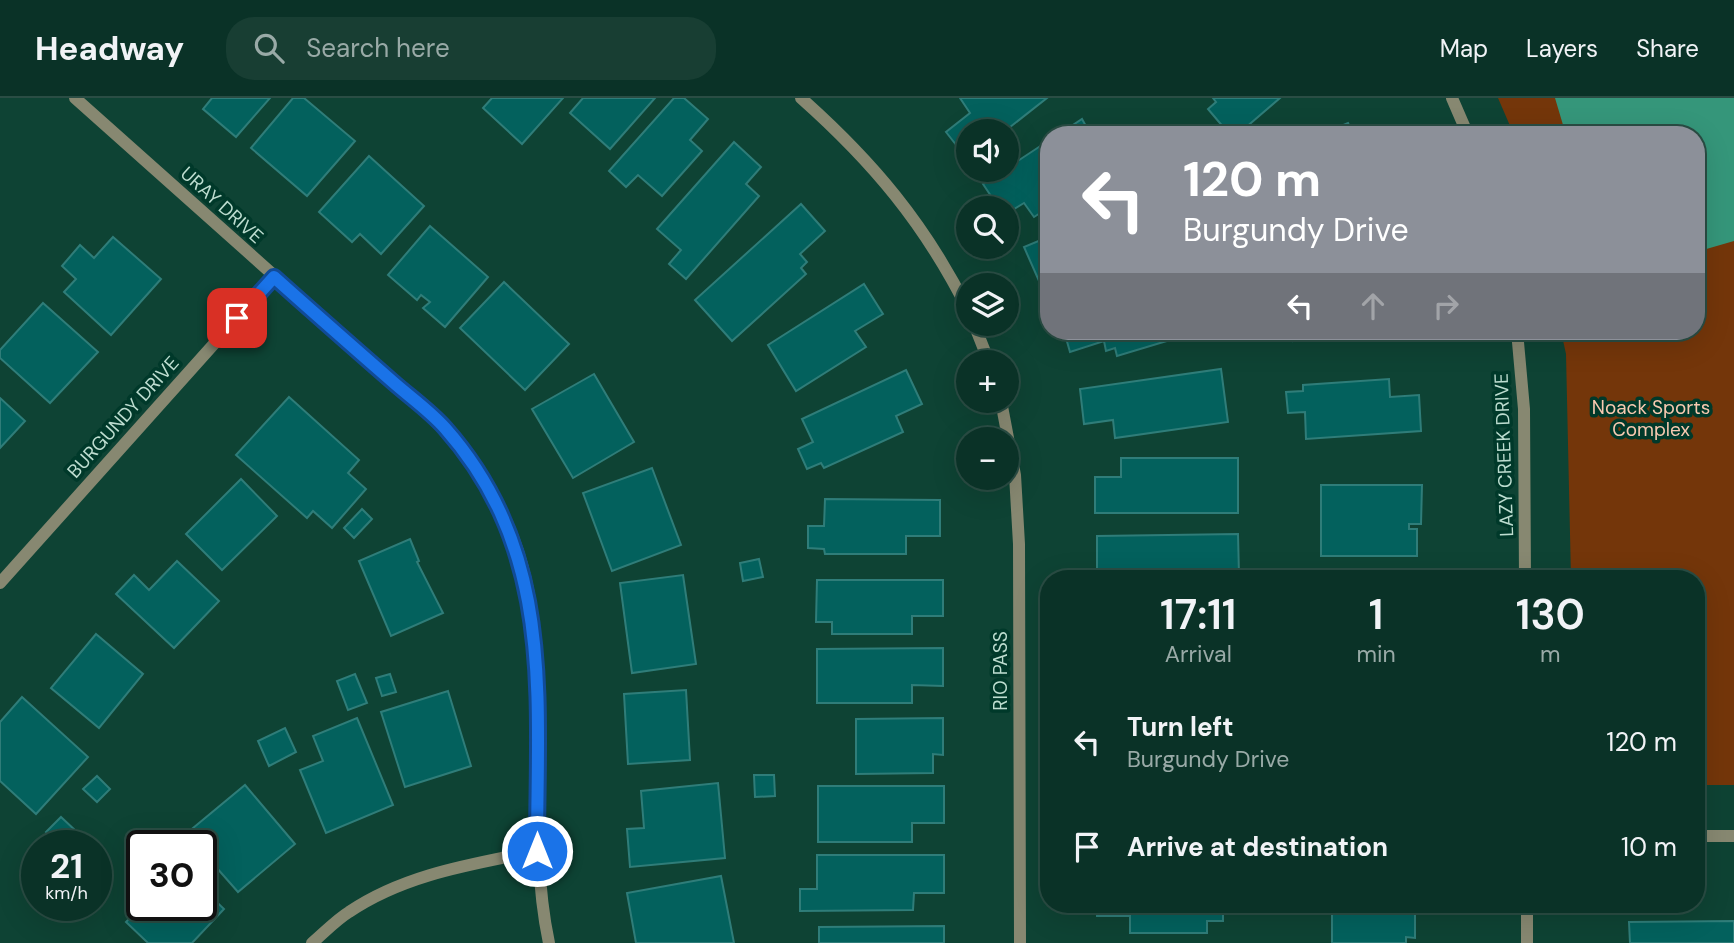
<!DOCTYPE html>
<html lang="en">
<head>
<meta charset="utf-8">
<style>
  :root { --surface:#0a3227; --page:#183e33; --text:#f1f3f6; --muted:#99aaa7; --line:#2a4d44 }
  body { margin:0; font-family:"DM Sans",sans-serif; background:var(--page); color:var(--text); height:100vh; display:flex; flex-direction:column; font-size:26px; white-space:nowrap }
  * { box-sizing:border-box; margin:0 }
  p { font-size:23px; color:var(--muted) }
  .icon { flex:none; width:38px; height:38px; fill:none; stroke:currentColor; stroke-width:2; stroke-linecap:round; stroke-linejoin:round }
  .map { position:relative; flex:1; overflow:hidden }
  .details { position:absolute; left:1040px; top:472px; width:665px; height:343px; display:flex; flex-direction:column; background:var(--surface); border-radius:28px; box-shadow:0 7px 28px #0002,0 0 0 2px var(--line) }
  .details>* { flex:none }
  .guide { position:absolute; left:1040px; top:28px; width:665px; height:214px; border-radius:28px; box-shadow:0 7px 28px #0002,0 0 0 2px var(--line); background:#8c9099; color:#fff; overflow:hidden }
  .controls { position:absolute; left:956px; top:21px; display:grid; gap:14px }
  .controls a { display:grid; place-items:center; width:63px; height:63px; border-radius:50%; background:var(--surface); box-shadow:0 7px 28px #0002,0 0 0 2px var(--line); font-size:35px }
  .speed { position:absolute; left:21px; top:732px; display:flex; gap:14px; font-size:35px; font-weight:700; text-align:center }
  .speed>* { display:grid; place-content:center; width:91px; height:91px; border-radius:50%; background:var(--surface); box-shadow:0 7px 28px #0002,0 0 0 2px var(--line); line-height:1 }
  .speed small { font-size:18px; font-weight:400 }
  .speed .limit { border:4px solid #111; border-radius:10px; background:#fff; color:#111 }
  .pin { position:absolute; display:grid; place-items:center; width:60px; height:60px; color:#fff; margin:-30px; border-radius:14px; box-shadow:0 4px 10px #0006 }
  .me { position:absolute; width:77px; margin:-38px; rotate:0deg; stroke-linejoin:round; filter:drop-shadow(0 0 5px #0008) }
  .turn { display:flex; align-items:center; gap:24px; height:147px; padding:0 28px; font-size:32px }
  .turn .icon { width:91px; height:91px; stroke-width:2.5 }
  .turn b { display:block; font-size:49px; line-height:60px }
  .lanes { display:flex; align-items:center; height:66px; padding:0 28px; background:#0003; justify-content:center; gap:35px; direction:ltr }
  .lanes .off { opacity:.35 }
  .eta { display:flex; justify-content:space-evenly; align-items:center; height:119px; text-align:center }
  .eta b { font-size:42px; font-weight:600; line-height:49px }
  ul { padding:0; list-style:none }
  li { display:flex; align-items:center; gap:21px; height:105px; padding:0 28px }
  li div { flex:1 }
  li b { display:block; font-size:26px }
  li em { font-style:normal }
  header { display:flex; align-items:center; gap:42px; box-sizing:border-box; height:98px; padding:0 35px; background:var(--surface); border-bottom:2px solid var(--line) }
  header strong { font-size:33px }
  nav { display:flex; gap:38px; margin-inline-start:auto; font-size:24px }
  .search { width:490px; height:63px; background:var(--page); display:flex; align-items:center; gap:18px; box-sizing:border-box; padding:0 24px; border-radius:28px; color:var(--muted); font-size:26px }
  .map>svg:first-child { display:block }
  .green { fill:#74360a }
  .water { fill:#35967a }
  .building { fill:#03615d; stroke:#2f7d79; stroke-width:2 }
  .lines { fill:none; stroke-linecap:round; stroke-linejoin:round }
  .minor { stroke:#878871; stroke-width:12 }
  .route-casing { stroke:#114b97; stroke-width:18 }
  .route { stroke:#1a73e8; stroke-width:12 }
  .labels { text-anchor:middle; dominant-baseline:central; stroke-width:7; stroke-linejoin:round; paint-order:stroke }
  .street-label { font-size:19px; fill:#bdddd0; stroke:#00392a }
  .park-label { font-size:19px; fill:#f7c9b0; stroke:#00392a }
</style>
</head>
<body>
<header>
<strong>Headway</strong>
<div class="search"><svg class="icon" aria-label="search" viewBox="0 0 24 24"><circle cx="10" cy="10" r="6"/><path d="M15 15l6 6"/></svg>Search here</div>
<nav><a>Map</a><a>Layers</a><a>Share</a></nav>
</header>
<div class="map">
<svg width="1734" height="845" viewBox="0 0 1734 845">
  <rect width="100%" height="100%" fill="#0e4334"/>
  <path class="green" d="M1498 0H1734V687H1696V481H1571L1566 256 1561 233H1696V37H1514Z"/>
  <path class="water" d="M1555 0H1734V143L1696 154V37H1566Z"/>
  <g class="building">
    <path d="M212 0H270L236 39 203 11Z"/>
    <path d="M293 0H304L355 43 307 98 251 50Z"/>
    <path d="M492 0H563L522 46 483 10Z"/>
    <path d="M583 0H655L610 51 570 15Z"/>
    <path d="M674 0H684L708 21 690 42 702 53 662 98 638 77 626 89 609 73Z"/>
    <path d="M960 0H1047L1005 33H968V62L946 34 970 15Z"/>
    <path d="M1213 0H1280L1237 37H1230L1208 11 1216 4Z"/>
    <path d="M1082 21 1091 37H1058Z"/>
    <path d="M1348 25 1353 37H1319Z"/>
    <path d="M1048 43V110L1034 119 1024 105 1006 116V110H999L983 86Z"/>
    <path d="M734 44 761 69 746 86 759 98 686 181 669 166 681 152 657 131Z"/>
    <path d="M369 58 424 108 381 156 360 136 352 144 319 114Z"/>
    <path d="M801 106 825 133 800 156 807 164 801 170 806 176 732 243 695 202Z"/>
    <path d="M430 128 488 179 445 229 423 210 430 204 421 197 417 202 388 177Z"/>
    <path d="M113 139 161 181 111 237 64 194 76 181 62 168 80 147 94 160Z"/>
    <path d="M1048 139V179L1039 183 1024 149Z"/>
    <path d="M504 184 569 246 525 292 460 230Z"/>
    <path d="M864 186 883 216 855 233 866 249 796 293 768 247Z"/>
    <path d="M43 205 98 254 50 305 0 260V252Z"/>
    <path d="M1064 233H1200L1117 258 1115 250 1106 253 1104 243 1070 254Z"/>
    <path d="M1291 233H1334L1293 243Z"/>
    <path d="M1221 271 1228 324 1115 340 1113 322 1084 326 1080 291Z"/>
    <path d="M906 272 922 306 896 318 903 334 824 370 821 365 807 371 798 351 813 344 802 321Z"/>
    <path d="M594 276 634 344 573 380 532 311Z"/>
    <path d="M1389 281 1390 299 1419 297 1421 333 1306 341 1305 314 1288 315 1286 294 1303 293V287Z"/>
    <path d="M289 299 359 362 348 375 366 391 332 430 313 413 307 420 236 357Z"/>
    <path d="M0 300 25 323 0 350Z"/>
    <path d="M1121 360H1238V415H1095V379H1121Z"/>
    <path d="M652 370 681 447 612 473 583 395Z"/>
    <path d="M241 381 277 418 222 472 186 436Z"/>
    <path d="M1321 387H1422L1421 426H1409V431H1417V458H1321Z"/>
    <path d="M825 401 940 402V438H906V456H825L824 451 808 450V428H824Z"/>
    <path d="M362 411 372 421 354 440 344 430Z"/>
    <path d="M1238 436 1239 477H1213V481H1131L1132 472H1097V438Z"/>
    <path d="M410 441 419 463 417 464 443 515 391 538 359 463Z"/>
    <path d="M759 461 763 479 743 483 740 465Z"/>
    <path d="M177 463 219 503 174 550 116 496 134 477 149 492Z"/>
    <path d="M683 477 696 566 632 575 620 485Z"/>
    <path d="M817 482H943V518H912V536H832V524H816Z"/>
    <path d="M96 536 143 576 99 630 51 590Z"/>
    <path d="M943 550V588L912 587V605H817V551Z"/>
    <path d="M355 576 367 605 348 612 337 583Z"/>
    <path d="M390 576 396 594 382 598 376 580Z"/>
    <path d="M686 592 690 662 628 666 624 596Z"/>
    <path d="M448 593 471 668 405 689 381 614Z"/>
    <path d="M22 599 88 659 36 716 0 683V624Z"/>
    <path d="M357 620 393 707 326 735 300 672 323 663 313 638Z"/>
    <path d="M943 620V657L933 656V675L856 676V621Z"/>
    <path d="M285 630 296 654 269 668 258 643Z"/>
    <path d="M754 677H774L775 698 755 699Z"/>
    <path d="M97 678 110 691 97 704 83 691Z"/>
    <path d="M718 685 725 760 630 769 627 731 644 730 641 693Z"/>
    <path d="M245 687 295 746 238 794 201 752V747L187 735Z"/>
    <path d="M818 688H944V725H912V744H818Z"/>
    <path d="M61 719 77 734 63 747H59L46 734Z"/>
    <path d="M817 757H944V795H914L913 812 800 813V791H817Z"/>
    <path d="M721 778 734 845H636L627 795Z"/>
    <path d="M201 789 224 811 192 845H148L126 824 143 807H201Z"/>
    <path d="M1097 807H1223V823H1207V835H1130V818H1097Z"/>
    <path d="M1332 807H1415V840L1406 839V845H1332Z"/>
    <path d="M1734 823V845H1630L1629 824Z"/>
    <path d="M944 828V845H819V829Z"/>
  </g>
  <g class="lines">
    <g class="minor">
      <path d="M75 0 444 329C468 360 492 391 508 427 564 556 520 710 549 845"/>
      <path d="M801 0C873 64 925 126 968 212"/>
      <path d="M1452 0 1468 37"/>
      <path d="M974 226 989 264"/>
      <path d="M1517 233 1524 311 1525 481"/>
      <path d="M1001 303 1015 377 1019 446 1020 845"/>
      <path d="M0 485 274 179"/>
      <path d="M1696 738H1734"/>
      <path d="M1527 807V845"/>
      <path d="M312 845C324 835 336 822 349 814 405 776 473 766 537 753"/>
    </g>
  </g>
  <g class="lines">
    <g class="route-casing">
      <path id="route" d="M237 220 274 179C313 214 353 249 393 284 410 299 430 313 445 330 555 454 537 599 537 753"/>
    </g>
    <use href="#route" class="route"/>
  </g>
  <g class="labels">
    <g class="street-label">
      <text transform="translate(222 107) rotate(42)">URAY DRIVE</text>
      <text transform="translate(123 319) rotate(-48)">BURGUNDY DRIVE</text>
      <text transform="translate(1504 357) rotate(-92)">LAZY CREEK DRIVE</text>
      <text transform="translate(1000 573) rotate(-90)">RIO PASS</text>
    </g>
    <g class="park-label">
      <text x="1651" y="309">Noack Sports<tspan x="1651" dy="22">Complex</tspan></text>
    </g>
  </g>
</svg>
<div class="controls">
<a><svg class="icon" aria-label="sound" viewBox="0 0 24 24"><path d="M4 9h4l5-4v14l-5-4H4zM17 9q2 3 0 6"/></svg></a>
<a><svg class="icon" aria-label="search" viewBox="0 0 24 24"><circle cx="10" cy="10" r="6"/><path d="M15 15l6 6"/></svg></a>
<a><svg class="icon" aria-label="layers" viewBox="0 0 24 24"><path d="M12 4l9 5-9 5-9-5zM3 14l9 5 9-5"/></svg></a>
<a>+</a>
<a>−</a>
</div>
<div class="speed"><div>21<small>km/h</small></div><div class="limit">30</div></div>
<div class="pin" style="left:237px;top:220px;background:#d93025"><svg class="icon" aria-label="arrive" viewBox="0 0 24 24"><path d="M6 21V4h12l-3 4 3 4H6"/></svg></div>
<svg class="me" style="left:537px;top:753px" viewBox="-20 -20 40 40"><circle r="17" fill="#1a73e8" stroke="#fff" stroke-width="3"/><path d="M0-11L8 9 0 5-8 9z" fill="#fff"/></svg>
<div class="guide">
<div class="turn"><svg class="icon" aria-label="left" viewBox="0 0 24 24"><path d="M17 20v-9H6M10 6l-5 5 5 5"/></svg><div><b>120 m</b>Burgundy Drive</div></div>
<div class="lanes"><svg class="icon" aria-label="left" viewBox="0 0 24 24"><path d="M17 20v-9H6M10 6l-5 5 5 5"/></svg><svg class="icon off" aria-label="ahead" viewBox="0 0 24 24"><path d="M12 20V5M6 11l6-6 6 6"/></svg><svg class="icon off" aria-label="right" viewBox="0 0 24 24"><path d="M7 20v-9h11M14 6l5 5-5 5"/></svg></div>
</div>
<section class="details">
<div class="eta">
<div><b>17:11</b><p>Arrival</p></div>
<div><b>1</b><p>min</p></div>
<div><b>130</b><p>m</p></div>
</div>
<ul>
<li><svg class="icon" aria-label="left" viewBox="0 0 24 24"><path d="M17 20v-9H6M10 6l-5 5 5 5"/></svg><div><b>Turn left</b><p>Burgundy Drive</p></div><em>120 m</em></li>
<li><svg class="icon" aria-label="arrive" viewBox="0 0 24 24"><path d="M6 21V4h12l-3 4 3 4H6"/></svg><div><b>Arrive at destination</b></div><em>10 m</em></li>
</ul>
</section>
</div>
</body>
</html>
